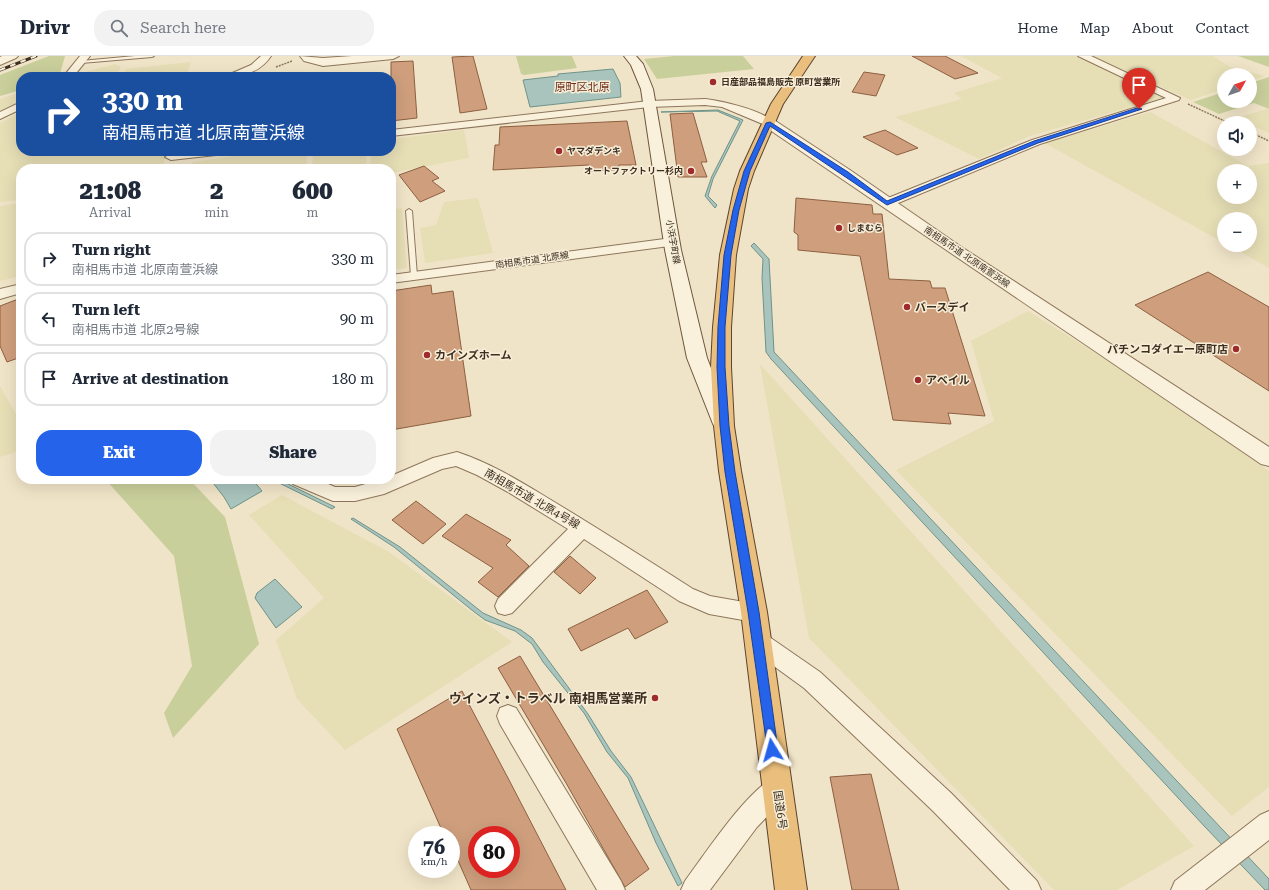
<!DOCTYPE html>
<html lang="en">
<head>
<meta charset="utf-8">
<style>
  :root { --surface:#fff; --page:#f2f2f3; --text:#1f2937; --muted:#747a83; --line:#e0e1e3; --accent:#2563eb }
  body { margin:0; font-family:"Roboto Serif","Noto Sans JP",serif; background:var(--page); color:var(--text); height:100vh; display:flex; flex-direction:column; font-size:15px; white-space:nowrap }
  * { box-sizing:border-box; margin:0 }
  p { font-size:13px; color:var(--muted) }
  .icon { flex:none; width:22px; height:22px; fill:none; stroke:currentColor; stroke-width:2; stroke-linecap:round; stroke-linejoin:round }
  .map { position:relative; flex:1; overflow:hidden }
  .sheet { position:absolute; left:16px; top:108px; width:380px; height:320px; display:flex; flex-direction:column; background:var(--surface); border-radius:16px; box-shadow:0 4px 16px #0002 }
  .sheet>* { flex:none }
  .hud { position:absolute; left:16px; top:16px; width:380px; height:84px; border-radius:16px; box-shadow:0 4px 16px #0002; background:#1a4fa0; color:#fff; overflow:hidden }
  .needle { width:26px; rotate:50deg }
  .fabs { position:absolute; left:1217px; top:12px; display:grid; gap:8px }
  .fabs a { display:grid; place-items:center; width:40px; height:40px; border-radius:50%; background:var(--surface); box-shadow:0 4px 16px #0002; font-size:20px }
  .speed { position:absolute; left:408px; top:770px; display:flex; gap:8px; font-size:20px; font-weight:700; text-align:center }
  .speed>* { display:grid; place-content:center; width:52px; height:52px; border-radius:50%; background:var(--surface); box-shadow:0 4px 16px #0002; line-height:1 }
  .speed small { font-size:10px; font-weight:400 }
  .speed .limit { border:6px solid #d22; background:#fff; color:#111 }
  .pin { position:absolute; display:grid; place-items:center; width:34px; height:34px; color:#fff; margin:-41px -17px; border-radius:50% 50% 50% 0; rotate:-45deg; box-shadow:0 0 4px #0007 }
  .pin .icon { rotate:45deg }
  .me { position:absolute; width:44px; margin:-22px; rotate:352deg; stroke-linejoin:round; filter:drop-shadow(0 0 3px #0008) }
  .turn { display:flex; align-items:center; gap:14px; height:84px; padding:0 20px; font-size:18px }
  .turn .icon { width:52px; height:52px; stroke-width:2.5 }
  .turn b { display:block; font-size:28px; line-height:34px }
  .eta { display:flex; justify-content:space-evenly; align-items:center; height:68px; text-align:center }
  .eta b { font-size:24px; font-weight:800; line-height:28px }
  .action { display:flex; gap:8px; margin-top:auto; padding:8px 20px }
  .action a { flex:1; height:46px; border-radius:16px; background:var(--accent); color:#fff; font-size:16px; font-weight:800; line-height:46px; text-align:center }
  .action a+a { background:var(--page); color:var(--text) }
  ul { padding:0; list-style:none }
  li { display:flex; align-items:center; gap:12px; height:54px; margin:0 8px 6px; padding:0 12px; border:2px solid var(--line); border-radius:16px }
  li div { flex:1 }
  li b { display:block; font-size:15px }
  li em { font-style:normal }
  header { display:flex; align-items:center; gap:24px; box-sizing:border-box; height:56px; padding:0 20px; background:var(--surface); border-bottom:1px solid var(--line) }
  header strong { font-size:19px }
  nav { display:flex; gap:22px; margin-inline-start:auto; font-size:14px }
  .search { width:280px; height:36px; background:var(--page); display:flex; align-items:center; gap:10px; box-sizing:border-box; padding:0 14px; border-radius:16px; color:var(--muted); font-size:15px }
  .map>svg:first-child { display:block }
  .farmland { fill:#e6deb5; fill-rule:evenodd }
  .green { fill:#c9cf9b }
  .water { fill:#a9c4bc; stroke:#6f938a }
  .building { fill:#cf9f7d; stroke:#8d5f41; fill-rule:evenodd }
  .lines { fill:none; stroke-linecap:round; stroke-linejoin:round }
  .service-casing { stroke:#8d765c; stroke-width:2 }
  .minor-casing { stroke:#8d765c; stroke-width:2 }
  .tertiary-casing { stroke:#8d765c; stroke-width:2 }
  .secondary-casing { stroke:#6f573f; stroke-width:2 }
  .trunk-casing { stroke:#5b4430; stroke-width:2 }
  .path { stroke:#8d765c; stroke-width:1.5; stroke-dasharray:2 1; stroke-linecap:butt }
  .service { fill:#faf1dc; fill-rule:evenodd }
  .minor { fill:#faf1dc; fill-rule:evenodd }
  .tertiary { fill:#faf1dc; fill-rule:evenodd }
  .secondary { fill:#faf1dc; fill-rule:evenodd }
  .trunk { fill:#eabe7c; fill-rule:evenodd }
  .rail-casing { stroke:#3d2e20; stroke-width:3 }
  .rail { stroke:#f7eed8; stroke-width:2; stroke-dasharray:5.5; stroke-linecap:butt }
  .route { fill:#2563eb; stroke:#184099 }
  .poi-dot { fill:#9e2a2b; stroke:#f7eed8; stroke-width:1.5 }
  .labels { text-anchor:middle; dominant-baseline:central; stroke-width:3; stroke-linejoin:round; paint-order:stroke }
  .far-poi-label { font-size:9px; font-weight:bold; fill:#3d2e20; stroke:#f7eed8; text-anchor:start }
  .far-street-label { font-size:9px; fill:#3d2e20; stroke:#f7eed8 }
  .far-quarter-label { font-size:11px; fill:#6b2e1e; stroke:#f7eed8 }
  .poi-label { font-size:11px; font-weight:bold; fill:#3d2e20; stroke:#f7eed8; text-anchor:start }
  .street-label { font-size:11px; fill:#3d2e20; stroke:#f7eed8 }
  .near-poi-label { font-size:13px; font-weight:bold; fill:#3d2e20; stroke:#f7eed8; text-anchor:end }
</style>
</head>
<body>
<header>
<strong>Drivr</strong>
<div class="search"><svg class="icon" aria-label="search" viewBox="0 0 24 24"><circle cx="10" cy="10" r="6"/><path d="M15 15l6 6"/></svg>Search here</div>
<nav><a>Home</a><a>Map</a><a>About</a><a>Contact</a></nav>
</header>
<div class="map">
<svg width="1269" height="834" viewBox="0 0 1269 834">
  <rect width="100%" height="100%" fill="#f0e4c8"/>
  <g class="farmland">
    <path d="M961 0H1075L1166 41 1030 80 979 103 895 61 962 43 954 37 1002 22Z"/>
    <path d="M1091 0H1213L1230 11 1265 20 1250 25V19H1224V33L1191 44Z"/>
    <path d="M191 6 186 21H121L126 13Z"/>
    <path d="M115 8 121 11 115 21H78L85 16Z"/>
    <path d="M21 36V44L0 56V43Z"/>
    <path d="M1267 53 1269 54V77L1236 62Z"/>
    <path d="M21 56V95H167L162 113H21V144L0 146V67Z"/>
    <path d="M1150 56 1248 110 1269 107V212L1228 189H1250V163H1224V187L1045 87ZM1224 115H1250V141H1224Z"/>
    <path d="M464 74 469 102 391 117V113H370L371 95H391V83Z"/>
    <path d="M271 95H307L306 113H191L193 106Z"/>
    <path d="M313 95H366V113H312Z"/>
    <path d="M478 142 493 197 425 207 420 172 436 169 444 146Z"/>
    <path d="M21 147V220L0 225V150Z"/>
    <path d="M402 152 407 212 391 214V154Z"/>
    <path d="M1028 255 1137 323 1269 415V731L1232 760 896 414 994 365 971 285Z"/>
    <path d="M760 308 1194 790 1117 834H1054L809 582Z"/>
    <path d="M0 330 21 367V394L0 401Z"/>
    <path d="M282 439 389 496 512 586 345 694 297 643 276 584 324 542 249 459Z"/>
  </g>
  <g class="green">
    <path d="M49 0H65L59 21H21V34L0 40V19Z"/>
    <path d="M516 0H572L577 12 524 19 521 18Z"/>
    <path d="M674 0H743L754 13 657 23 644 3Z"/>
    <path d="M1238 0H1269V11Z"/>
    <path d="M1269 21V42H1267H1269V53L1254 47 1219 58 1193 46 1224 36V45H1250V27Z"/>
    <path d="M105 423H189L225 461 259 588 173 682 164 657 192 610 174 500Z"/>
  </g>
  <g class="water">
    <path d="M613 13 620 27 621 41 530 51 523 24 558 20V18Z"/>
    <path d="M718 54 743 64 713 123 708 140 717 149 715 152 705 140 712 120 740 65 717 55 661 56Z"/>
    <path d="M754 187 769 203 774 296 1269 823V834H1265L1206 772 771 303 766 296 762 222 763 203 751 190Z"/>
    <path d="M210 423H252L262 435 231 453 224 441Z"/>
    <path d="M271 423H278L335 451 332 453Z"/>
    <path d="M353 462 400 491 483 557 521 574 532 582 588 658 611 695 631 721 682 827 678 830 656 787 628 722 607 696 584 657 543 606 532 588 515 575 485 564 473 555 394 491 351 463Z"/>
    <path d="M275 523 302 551 276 572 255 542 257 537Z"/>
  </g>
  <g class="building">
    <path d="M473 0 487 53 460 57 452 1Z"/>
    <path d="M912 0H945L978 17 955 23Z"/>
    <path d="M413 5 417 62 391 65V6Z"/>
    <path d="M864 16 885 19 876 40 852 36Z"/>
    <path d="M693 57 707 106H701L707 121H678L670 58Z"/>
    <path d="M627 65 636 109H619L618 114 590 115 589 109 493 114 495 89H499L500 71Z"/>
    <path d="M885 74 918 92 897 99 863 81Z"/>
    <path d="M424 110 439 122 432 125 445 135 420 146 399 119Z"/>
    <path d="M796 142 872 149 873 158H882L889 223 930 225 932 232H945L985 360 948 357 951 368 893 364 860 200 798 194V179L794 176Z"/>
    <path d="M1208 216 1269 251V335L1135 249Z"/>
    <path d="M431 229 432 238 453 235 471 360 391 374V235Z"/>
    <path d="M21 242V301L7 306 0 290V250Z"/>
    <path d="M416 445 446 468 423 488 392 464Z"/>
    <path d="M466 458 511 484 506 489 529 510 498 541 478 526 493 512 442 480Z"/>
    <path d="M570 500 596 522 580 538 554 516Z"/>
    <path d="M647 534 668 566 635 583 628 572 581 595 568 573Z"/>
    <path d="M520 600 649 813 625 831 566 727 498 612Z"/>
    <path d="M462 635 508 722 566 834H471L456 800 451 803V779H444L397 673ZM477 779H511V813H477Z"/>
    <path d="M871 718 899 834H852L830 721Z"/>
  </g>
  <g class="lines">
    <g class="service-casing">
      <g id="service">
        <path d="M135 0H154L152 1 81 7 79 6 81 5Z"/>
        <path d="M409 153 412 155 417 220 414 222 411 220 406 155Z"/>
      </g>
    </g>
    <g class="minor-casing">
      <g id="minor">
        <path d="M80 0H90L73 21H63Z"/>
        <path d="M261 0H271C260 17 242 21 223 21L251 9Z"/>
        <path d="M1078 0H1091L1180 42 1179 44 1040 88 891 150H883L881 147 883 144 1032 84 1166 42Z"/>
        <path d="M705 43C721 45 764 54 774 67L773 69H765L722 51 705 49 649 51 391 80V74L649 45Z"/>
        <path d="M21 46V53L0 63V56Z"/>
        <path d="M194 95H231L225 98 171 104 165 101 171 98Z"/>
        <path d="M672 182 677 183 679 186 677 189 391 227V219Z"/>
        <path d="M21 228V237L0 243V233Z"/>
        <path d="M457 396C491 407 521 426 551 444 599 473 646 503 693 533L710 540 761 549 764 556 761 563 754 566 709 558 679 545 584 483 512 557 505 559 498 557 495 550 498 543 568 473 508 436 477 419 456 410 442 413 384 438 355 445H333L293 428 290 423H317L335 431H355L383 423H391V420L433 402Z"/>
        <path d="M757 575 765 578 820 616 951 737 1037 825 1041 834H1010L933 755 804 632 749 592 746 585 749 578Z"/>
        <path d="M508 649 516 652 621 825 625 834H597L500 668 497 660 500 652Z"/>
        <path d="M777 720 786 723 789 732 786 741 757 771 710 834H681L685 825C705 798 749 731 777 720Z"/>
        <path d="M1269 755V784L1205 834H1171L1175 825 1260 759Z"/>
      </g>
    </g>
    <g class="tertiary-casing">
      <g id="tertiary">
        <path d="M2 0H18L16 2 0 9V1Z"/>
        <path d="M300 0 323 2 352 0H399L393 3 323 10 304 5Z"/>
        <path d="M769 63 774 64 850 114 960 190 1269 391V410L1261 408 764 70 762 67 764 64Z"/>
      </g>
    </g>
    <g class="secondary-casing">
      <path id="secondary" d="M624 0H636L643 8 653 33 681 194 707 302 733 368 730 373 723 376 716 373 713 368 687 302 665 194 641 33 631 9Z"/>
    </g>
    <g class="trunk-casing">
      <path id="trunk" d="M803 0H815L783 48 754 115 748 133 736 199 731 271V311L734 370 741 415 767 556 807 834H775L741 556 719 415 714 370 711 311 713 271 720 199 734 133 740 115 771 48Z"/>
    </g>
    <g class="path">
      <path d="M276 11 292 5"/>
      <path d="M1188 48 1229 67"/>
      <path d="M1250 76 1269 85"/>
    </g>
    <use href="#service" class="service"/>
    <use href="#minor" class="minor"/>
    <use href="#tertiary" class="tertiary"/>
    <use href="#secondary" class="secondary"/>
    <use href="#trunk" class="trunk"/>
    <g class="rail-casing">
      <path id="rail" d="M0 14 36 0"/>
    </g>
    <use href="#rail" class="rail"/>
  </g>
  <path class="route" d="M1137 52 1142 53 1038 87 887 149 770 70 750 115 739 154 731 199 725 271V311L729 370 735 416 759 556 778 694 776 698 772 699 768 698 748 556 725 416 720 370 717 311 718 271 724 199 733 154 744 115 766 67 770 66 848 116 887 145 1034 85Z"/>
  <g class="poi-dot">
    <circle cx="713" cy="26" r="4"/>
    <circle cx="559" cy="95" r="4"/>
    <circle cx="691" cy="115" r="4"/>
    <circle cx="839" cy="172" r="4"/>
    <circle cx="907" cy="251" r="4"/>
    <circle cx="1236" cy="293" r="4"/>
    <circle cx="427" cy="299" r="4"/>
    <circle cx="918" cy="324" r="4"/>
    <circle cx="655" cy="642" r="4"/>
  </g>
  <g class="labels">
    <g class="far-poi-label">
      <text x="721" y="26">日産部品福島販売 原町営業所</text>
      <text x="567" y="95">ヤマダデンキ</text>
      <text x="683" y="115" text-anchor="end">オートファクトリー杉内</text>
      <text x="847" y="172">しまむら</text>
    </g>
    <g class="far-street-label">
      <text transform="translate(673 186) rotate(80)">小浜字町線</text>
      <text transform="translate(967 201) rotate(34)">南相馬市道 北原南萱浜線</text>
      <text transform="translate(532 204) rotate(-8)">南相馬市道 北原線</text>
    </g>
    <g class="far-quarter-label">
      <text x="582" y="31">原町区北原</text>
    </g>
    <g class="poi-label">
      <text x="915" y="251">バースデイ</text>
      <text x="1228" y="293" text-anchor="end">パチンコダイエー原町店</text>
      <text x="435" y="299">カインズホーム</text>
      <text x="926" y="324">アベイル</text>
    </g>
    <g class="street-label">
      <text transform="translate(532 443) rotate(30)">南相馬市道 北原4号線</text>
      <text transform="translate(780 754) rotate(82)">国道6号</text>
    </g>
    <g class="near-poi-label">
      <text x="647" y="642">ウインズ・トラベル 南相馬営業所</text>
    </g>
  </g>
</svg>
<div class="fabs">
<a><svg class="needle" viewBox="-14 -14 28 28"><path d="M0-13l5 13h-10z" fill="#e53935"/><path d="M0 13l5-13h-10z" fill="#747a83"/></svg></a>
<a><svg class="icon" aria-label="sound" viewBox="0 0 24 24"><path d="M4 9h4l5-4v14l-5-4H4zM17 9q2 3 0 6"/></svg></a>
<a>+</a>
<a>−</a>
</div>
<div class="speed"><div>76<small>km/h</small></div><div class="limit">80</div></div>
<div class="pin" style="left:1139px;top:53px;background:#d93025"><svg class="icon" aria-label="arrive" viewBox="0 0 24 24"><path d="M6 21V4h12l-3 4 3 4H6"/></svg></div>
<svg class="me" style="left:772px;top:694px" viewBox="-20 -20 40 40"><path d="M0-17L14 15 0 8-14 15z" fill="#2563eb" stroke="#fff" stroke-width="4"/></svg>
<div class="hud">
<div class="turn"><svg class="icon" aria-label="right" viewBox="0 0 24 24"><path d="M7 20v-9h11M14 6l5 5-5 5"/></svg><div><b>330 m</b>南相馬市道 北原南萱浜線</div></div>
</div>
<section class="sheet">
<div class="eta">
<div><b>21:08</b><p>Arrival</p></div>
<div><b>2</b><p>min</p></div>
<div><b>600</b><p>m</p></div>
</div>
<ul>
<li><svg class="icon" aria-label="right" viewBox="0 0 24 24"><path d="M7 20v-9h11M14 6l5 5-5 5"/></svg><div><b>Turn right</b><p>南相馬市道 北原南萱浜線</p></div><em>330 m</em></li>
<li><svg class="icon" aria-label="left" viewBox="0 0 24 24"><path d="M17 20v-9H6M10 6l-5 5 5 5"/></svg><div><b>Turn left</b><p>南相馬市道 北原2号線</p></div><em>90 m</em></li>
<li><svg class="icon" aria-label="arrive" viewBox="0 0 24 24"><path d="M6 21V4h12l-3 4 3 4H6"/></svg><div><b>Arrive at destination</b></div><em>180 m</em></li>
</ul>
<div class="action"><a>Exit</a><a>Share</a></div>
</section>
</div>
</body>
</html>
